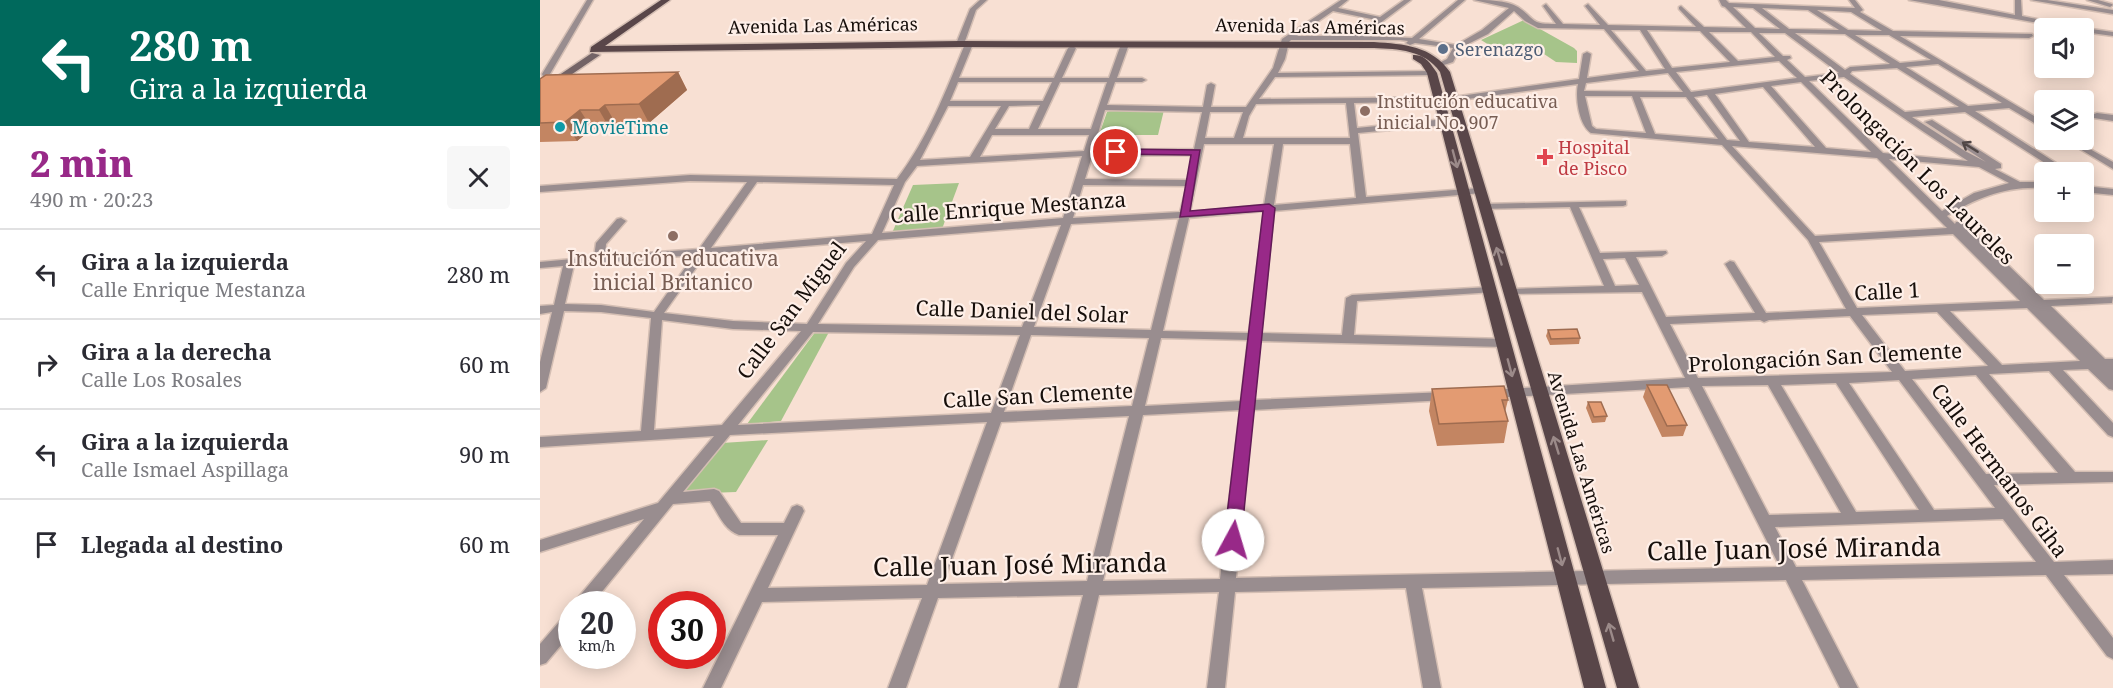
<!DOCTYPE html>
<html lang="es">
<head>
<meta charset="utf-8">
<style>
  :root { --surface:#fff; --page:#f7f7f7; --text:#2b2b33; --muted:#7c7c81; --line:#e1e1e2; --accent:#982988 }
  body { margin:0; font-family:"Noto Serif",serif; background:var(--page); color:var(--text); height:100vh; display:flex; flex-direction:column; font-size:22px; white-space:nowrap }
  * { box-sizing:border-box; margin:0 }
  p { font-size:20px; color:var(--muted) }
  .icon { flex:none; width:33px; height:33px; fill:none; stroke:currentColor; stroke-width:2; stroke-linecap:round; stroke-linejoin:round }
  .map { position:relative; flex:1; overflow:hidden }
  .drawer { display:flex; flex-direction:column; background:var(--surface); width:540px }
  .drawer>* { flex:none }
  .top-card { background:#00695c; color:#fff; overflow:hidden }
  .controls { position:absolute; left:1494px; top:18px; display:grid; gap:12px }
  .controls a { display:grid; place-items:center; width:60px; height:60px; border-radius:6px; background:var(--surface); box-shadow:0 3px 15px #0003; font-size:30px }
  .speed { position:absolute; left:18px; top:591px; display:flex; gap:12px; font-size:30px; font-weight:700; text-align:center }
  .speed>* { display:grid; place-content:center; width:78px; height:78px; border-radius:50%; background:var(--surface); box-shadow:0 3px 15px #0003; line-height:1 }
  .speed small { font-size:15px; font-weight:400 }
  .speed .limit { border:9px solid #d22; background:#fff; color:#111 }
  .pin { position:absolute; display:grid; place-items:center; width:51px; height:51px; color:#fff; margin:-26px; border:3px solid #fff; border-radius:50%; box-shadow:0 2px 6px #0007 }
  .me { position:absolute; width:66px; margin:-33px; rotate:6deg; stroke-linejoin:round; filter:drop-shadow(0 0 4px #0008) }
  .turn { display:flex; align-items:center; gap:21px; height:126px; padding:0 30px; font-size:27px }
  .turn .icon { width:78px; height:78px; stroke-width:2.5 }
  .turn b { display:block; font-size:42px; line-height:51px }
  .round { display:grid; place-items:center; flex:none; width:63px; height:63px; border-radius:6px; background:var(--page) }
  .summary { display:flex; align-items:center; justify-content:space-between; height:102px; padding:0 30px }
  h1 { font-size:36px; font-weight:800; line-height:45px; color:var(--accent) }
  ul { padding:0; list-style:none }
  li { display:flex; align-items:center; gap:18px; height:90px; padding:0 30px; border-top:2px solid var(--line) }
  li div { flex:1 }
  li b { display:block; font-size:22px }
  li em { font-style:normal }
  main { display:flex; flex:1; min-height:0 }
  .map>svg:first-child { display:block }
  .green { fill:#a6c48a }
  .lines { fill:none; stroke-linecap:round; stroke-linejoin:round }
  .minor-casing { stroke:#d4beb3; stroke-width:3 }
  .secondary-casing { stroke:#d4beb3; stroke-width:3 }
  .primary-casing { stroke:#d4beb3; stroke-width:3 }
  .minor { fill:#998d8f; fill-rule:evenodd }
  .secondary { fill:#736366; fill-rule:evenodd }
  .primary { fill:#594649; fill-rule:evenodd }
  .wall { fill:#c38562 }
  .shaded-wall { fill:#9f6c50 }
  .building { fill:#e39b72; stroke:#9f6c50; stroke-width:1.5 }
  .oneway { stroke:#514746 }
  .oneway2 { stroke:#9b8a89 }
  .route { fill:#982988; stroke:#631b58; stroke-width:1.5 }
  .service-dot { fill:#5c6f8a; stroke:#feefe8; stroke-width:2 }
  .education-dot { fill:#8d6e63; stroke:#feefe8; stroke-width:2 }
  .culture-dot { fill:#0f9aa8; stroke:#feefe8; stroke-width:2 }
  .health-dot { fill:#e0444e; stroke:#feefe8; stroke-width:2 }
  .labels { text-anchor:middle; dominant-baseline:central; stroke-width:4.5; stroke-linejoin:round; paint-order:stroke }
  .far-street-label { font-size:18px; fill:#160e0a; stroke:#feefe8 }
  .far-service-label { font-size:18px; fill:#4e5e75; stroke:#feefe8; text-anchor:start }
  .far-education-label { font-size:18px; fill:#785e54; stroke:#feefe8; text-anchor:start }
  .far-culture-label { font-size:18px; fill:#0d838f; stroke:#feefe8; text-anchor:start }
  .far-health-label { font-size:18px; fill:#be3a42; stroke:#feefe8; text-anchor:start }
  .street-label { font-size:21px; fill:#160e0a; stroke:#feefe8 }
  .education-label { font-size:21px; fill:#785e54; stroke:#feefe8 }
  .near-street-label { font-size:26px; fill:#160e0a; stroke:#feefe8 }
</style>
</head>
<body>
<main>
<section class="drawer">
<div class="top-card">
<div class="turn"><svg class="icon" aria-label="left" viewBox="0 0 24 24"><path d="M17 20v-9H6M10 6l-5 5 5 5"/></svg><div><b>280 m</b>Gira a la izquierda</div></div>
</div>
<div class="summary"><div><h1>2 min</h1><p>490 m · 20:23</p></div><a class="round"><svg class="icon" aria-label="close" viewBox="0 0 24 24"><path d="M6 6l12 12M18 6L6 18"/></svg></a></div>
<ul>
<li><svg class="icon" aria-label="left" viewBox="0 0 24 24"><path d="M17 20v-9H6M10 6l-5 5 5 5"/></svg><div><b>Gira a la izquierda</b><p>Calle Enrique Mestanza</p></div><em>280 m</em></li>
<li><svg class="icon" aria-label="right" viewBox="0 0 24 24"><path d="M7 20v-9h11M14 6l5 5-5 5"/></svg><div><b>Gira a la derecha</b><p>Calle Los Rosales</p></div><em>60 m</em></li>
<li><svg class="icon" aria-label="left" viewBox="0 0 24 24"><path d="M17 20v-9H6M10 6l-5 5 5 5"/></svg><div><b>Gira a la izquierda</b><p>Calle Ismael Aspillaga</p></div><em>90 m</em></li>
<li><svg class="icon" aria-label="arrive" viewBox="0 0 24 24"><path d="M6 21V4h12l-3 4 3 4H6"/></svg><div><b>Llegada al destino</b></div><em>60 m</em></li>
</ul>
</section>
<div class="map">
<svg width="1573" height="688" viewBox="0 0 1573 688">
  <rect width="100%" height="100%" fill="#f8e0d3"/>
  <g class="green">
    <path d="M984 20 1034 48 1037 51V63L1016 62 1004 54 984 56 972 46 954 48 941 40Z"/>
    <path d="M572 110H624L618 135H559L567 112Z"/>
    <path d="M419 183 402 229 352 233 373 185Z"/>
    <path d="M276 331 289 332 241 421 207 424Z"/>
    <path d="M228 440 196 492 142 494 182 443Z"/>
  </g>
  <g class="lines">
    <g class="minor-casing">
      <g id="minor">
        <path d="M47 0H53L10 74 3 76 2 74Z"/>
        <path d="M440 0H447L436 10 424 44 417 46 416 44 430 9Z"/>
        <path d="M801 0H808L798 8 840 17 864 0H871L823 36 872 38 918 0H925L879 39 916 45 942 30 969 8 934 0C946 0 967 0 978 7 997 20 989 24 1016 24L1003 6 1006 4 1023 24 1060 25 1045 6 1048 4 1068 25 1156 27 1139 9V7L1141 6 1164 27 1206 28 1185 7 1182 6 1179 0H1186L1189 3 1315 8 1309 0H1315L1323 10 1320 12 1353 31 1492 34 1493 36 1489 38 1360 36 1504 122V127H1501L1469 108 1435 111 1530 172H1519L1425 112 1372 117 1425 151 1446 162 1385 122 1392 120 1461 164V168L1455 169 1480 182H1504V188C1467 186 1438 197 1407 216L1415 224 1416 222H1424L1504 300 1573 297 1572 303 1511 306 1565 359H1573V390L1569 389 1548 369 1523 370 1573 423V437L1568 435 1509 371 1449 374 1535 472H1573V482L1454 485 1514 562 1573 560V574L1524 575 1573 638V659L1567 656 1506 575 1262 580 1318 688H1300L1246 580 882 588 901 688H883L866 588 695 592 685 688H667L679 592 559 595 537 688H519L543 595 398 598 366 688H348L382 598 222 602 181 688H163L238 535H199C184 530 178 513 170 501L133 504 52 604H35L37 599 104 519 0 552V540L118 503 174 436 0 447V437L101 431 111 318 61 312 24 311 6 388 0 392V362L12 312 0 314V306L14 305 23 266 0 268V262L54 257 56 243 77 219 81 218 86 221 66 244 65 256 159 249 207 182 150 181 0 192V186L150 175 357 179C388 138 406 91 425 44L429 42 433 44 419 78H514L528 48 532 46 536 48 522 78H569L580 47 584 45 588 47 577 78H602L606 80 602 82H575L567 105 663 107 667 85 671 83 675 85 671 107H706L733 68 742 39ZM1193 7 1213 8 1240 29 1215 28ZM1222 8 1268 10 1299 30 1249 29ZM1277 10 1311 12 1342 31 1308 30ZM793 11 836 20 813 36H757ZM974 11 985 21 998 28 1064 29 1099 71 1047 78 1051 54 1047 52 1043 54 1039 79 913 97 719 99 735 77 892 75 896 73 892 71 738 73 745 59 749 42 751 40H860L868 41 866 43 870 45 875 43 913 48 907 59 897 64 901 66 913 62 920 48 948 34ZM1071 30H1100L1125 69 1106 71ZM1107 30 1160 31 1190 62 1132 68ZM1169 32H1211L1235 57 1198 61ZM1219 33H1245L1299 73 1265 77 1247 60 1251 58 1250 56H1243ZM1255 33 1305 34 1350 64 1310 67 1305 70ZM1315 35H1349L1391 60 1360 63ZM1239 61 1257 78 1151 92 1136 72ZM1398 64 1462 103 1428 106 1366 67ZM1357 68 1419 107 1365 112 1310 74 1312 71ZM1128 73 1143 92 1044 91 1046 83ZM1304 77 1384 132 1428 161 1343 153 1269 81ZM418 82H512L503 101H410ZM520 82H567L551 129H498ZM1261 82 1331 152 1286 148 1231 86ZM1038 84C1035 98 1039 125 1051 133L1182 145 1268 240 1306 309 1226 313 1194 262 1190 261 1185 264 1215 313 1126 317 1096 257 1122 256 1127 253 1126 251 1060 253 1039 207 1083 206 1086 205V201L944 204 939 207 941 209 1030 207 1064 286 970 289 966 290 964 292 966 294 1102 292 1145 378 951 390 946 391 945 394 946 397 951 398 1149 387 1240 567 696 578 713 410 907 400 912 399 913 396 912 393 907 392 714 400 720 341 964 347 970 343 964 339 814 335 817 301 954 292 956 290 950 287 812 295 806 298 802 335 721 333 734 211 942 193V189L939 188 826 197 818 133 905 125 909 122 905 119 817 128 814 103 913 101ZM1223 87 1275 147 1209 142 1175 94ZM1167 95 1200 141 1187 140 1154 97ZM1045 96H1092L1106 133 1056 129 1052 126ZM1100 97H1146L1178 139 1115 134ZM806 103 810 138H703L709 116 716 104ZM500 105 489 129H455L469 106ZM408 106H461L430 157 380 160ZM565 110 662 112 654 149 553 150ZM670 112H703L694 138H665ZM452 135H549L544 151 440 157ZM664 144H734L724 205 650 212ZM743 144H810L816 198 734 205ZM1192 146 1337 158 1407 228 1275 236ZM653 155 648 180 545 179 552 156ZM542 156 523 218 342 233 365 182 377 166ZM1349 159 1439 167 1469 183 1434 193 1402 211ZM217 182 354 185 332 234 171 248ZM543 185 647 186 640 212 533 218ZM724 211 709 333 623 331 649 218ZM639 218 611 330 494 327 531 224ZM521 225 482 327 278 324 314 267 338 240ZM1413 234 1480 301 1317 308 1279 242ZM326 241 306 263 267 324 193 321 124 313 166 254ZM154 255 114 312 61 305 25 304 34 265ZM1085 258 1099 285 1075 286 1063 259ZM1487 308 1540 361 1462 365 1410 311ZM1397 312 1448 366 1365 371 1322 315ZM1310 316 1352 372 1158 378 1130 324 1220 320 1224 322 1229 320ZM122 320 193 329 261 331 182 425 114 430ZM273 332 480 335 451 413 198 425ZM491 335 609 338 592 406 464 412ZM621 338 708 340 701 401 605 406ZM1436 375 1518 473 1446 474 1372 379ZM1359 380 1455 508 1394 510 1309 383ZM1296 383 1379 510 1316 512 1241 385ZM1228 385 1301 513 1229 515 1162 386ZM700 410 680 579 563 581 603 415ZM589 416 547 581 403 584 461 422ZM447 422 387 585 228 588 264 511 262 507 257 505 252 507 244 523H201L179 491 174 489 143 492 190 435ZM1463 519 1496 562 1256 567 1235 527Z"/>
        <path d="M1369 0H1399L1475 15V0H1481L1482 16 1539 28H1527Z"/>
        <path d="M1491 0H1507L1573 10V14Z"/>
        <path d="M1547 0H1558L1572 4 1573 5 1570 7Z"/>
        <path d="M1542 28H1544L1573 32V36L1544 32V28Z"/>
        <path d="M1557 113 1573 115V121L1554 118V114Z"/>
        <path d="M1525 140H1534L1573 162V169Z"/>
        <path d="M1544 186 1573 189V195L1544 192Z"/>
        <path d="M32 612V632L6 663 0 665V644L26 614Z"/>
      </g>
    </g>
    <g class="secondary-casing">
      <path id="secondary" d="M52 53 60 55 0 96V88Z"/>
    </g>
    <g class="primary-casing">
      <g id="primary">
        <path d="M121 0H130L65 46 420 41 834 42C864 44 892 46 910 72L1099 688H1077L900 72C885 50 858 49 834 48L420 47 50 52 51 47Z"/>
        <path d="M873 55C885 54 891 64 897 73L1066 688H1044L887 73 881 64 873 59Z"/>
      </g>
    </g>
    <use href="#minor" class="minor"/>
    <use href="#secondary" class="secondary"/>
    <use href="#primary" class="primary"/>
  </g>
  <g class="wall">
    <path d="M138 72 147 90 109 123 76 124 70 129H52L37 141 0 142V79Z"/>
    <path d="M1008 330 1040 338 1039 344 1010 345 1006 336Z"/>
    <path d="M1107 385 1147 425 1143 436 1122 437 1103 397Z"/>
    <path d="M892 389 968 400 965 412 968 421 964 443 897 446 889 411Z"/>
    <path d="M1048 402 1067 416 1065 422 1052 423 1046 408Z"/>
  </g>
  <g class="shaded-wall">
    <path d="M138 72 147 90 109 123 99 104Z"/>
    <path d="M65 105 76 124 70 129 59 110Z"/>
    <path d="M40 110 52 129 37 141 25 122Z"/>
  </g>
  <g class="building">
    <path d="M138 72 99 104 65 105 59 110H40L25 122 0 123V79L6 75Z"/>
    <path d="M1037 329 1040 338 1011 339 1008 330Z"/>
    <path d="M1107 385H1127L1147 425 1127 426Z"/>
    <path d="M964 386 968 400H962L968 421 899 424 892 389Z"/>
    <path d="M1048 402H1061L1067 416 1054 417Z"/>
  </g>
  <defs><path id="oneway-shaft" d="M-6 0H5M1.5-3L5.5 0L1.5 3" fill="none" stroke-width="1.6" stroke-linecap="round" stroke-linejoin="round" transform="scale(1.5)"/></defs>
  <use class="oneway" href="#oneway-shaft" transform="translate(1430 147) rotate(-148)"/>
  <g class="oneway2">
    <use href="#oneway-shaft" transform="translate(915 159) rotate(75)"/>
    <use href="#oneway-shaft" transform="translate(959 256) rotate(-107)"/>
    <use href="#oneway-shaft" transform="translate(970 368) rotate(75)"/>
    <use href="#oneway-shaft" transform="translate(1016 445) rotate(-107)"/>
    <use href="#oneway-shaft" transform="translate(1020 557) rotate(75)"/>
    <use href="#oneway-shaft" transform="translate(1071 632) rotate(-106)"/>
  </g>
  <path class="route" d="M576 149 660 150 650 211 729 204 735 208 701 540 699 545H687L684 540 723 211 640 217 651 155 573 154V150Z"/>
  <circle class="service-dot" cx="903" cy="49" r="6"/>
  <g class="education-dot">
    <circle cx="825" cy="111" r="6"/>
    <circle cx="133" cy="236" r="6"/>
  </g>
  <circle class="culture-dot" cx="20" cy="127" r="6"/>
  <path class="health-dot" d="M1002 148h6v6h6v6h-6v6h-6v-6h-6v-6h6z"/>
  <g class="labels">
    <g class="far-street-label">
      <text transform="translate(283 25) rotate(-1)">Avenida Las Américas</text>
      <text transform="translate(770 26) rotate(1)">Avenida Las Américas</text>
      <text transform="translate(1042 462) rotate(73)">Avenida Las Américas</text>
    </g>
    <g class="far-service-label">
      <text x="915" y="49">Serenazgo</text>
    </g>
    <g class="far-education-label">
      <text x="837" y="101">Institución educativa<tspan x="837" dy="21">inicial No. 907</tspan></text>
    </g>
    <g class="far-culture-label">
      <text x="32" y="127">MovieTime</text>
    </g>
    <g class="far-health-label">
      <text x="1018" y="147">Hospital<tspan x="1018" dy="21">de Pisco</tspan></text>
    </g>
    <g class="street-label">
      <text transform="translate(1378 167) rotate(45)">Prolongación Los Laureles</text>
      <text transform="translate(468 207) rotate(-4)">Calle Enrique Mestanza</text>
      <text transform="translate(1347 291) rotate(-3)">Calle 1</text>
      <text transform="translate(251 310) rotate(-53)">Calle San Miguel</text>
      <text transform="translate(482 311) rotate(2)">Calle Daniel del Solar</text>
      <text transform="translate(1285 357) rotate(-3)">Prolongación San Clemente</text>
      <text transform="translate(498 395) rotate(-3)">Calle San Clemente</text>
      <text transform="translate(1460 470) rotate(53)">Calle Hermanos Giha</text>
    </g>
    <g class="education-label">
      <text x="133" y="258">Institución educativa<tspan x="133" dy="24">inicial Britanico</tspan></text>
    </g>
    <g class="near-street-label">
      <text transform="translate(1254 548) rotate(-1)">Calle Juan José Miranda</text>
      <text transform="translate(480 564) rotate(-1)">Calle Juan José Miranda</text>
    </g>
  </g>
</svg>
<div class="controls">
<a><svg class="icon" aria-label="sound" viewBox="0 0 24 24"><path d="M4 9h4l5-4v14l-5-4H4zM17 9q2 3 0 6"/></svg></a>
<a><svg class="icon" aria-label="layers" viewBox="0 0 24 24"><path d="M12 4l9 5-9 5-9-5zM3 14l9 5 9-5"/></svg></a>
<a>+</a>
<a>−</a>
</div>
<div class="speed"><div>20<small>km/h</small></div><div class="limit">30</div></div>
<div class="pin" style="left:576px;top:152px;background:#d93025"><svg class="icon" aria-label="arrive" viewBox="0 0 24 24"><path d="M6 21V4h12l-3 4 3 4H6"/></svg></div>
<svg class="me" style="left:693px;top:540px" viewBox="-20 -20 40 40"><circle r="19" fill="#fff"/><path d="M0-13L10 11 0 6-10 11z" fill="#982988"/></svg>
</div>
</main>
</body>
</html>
